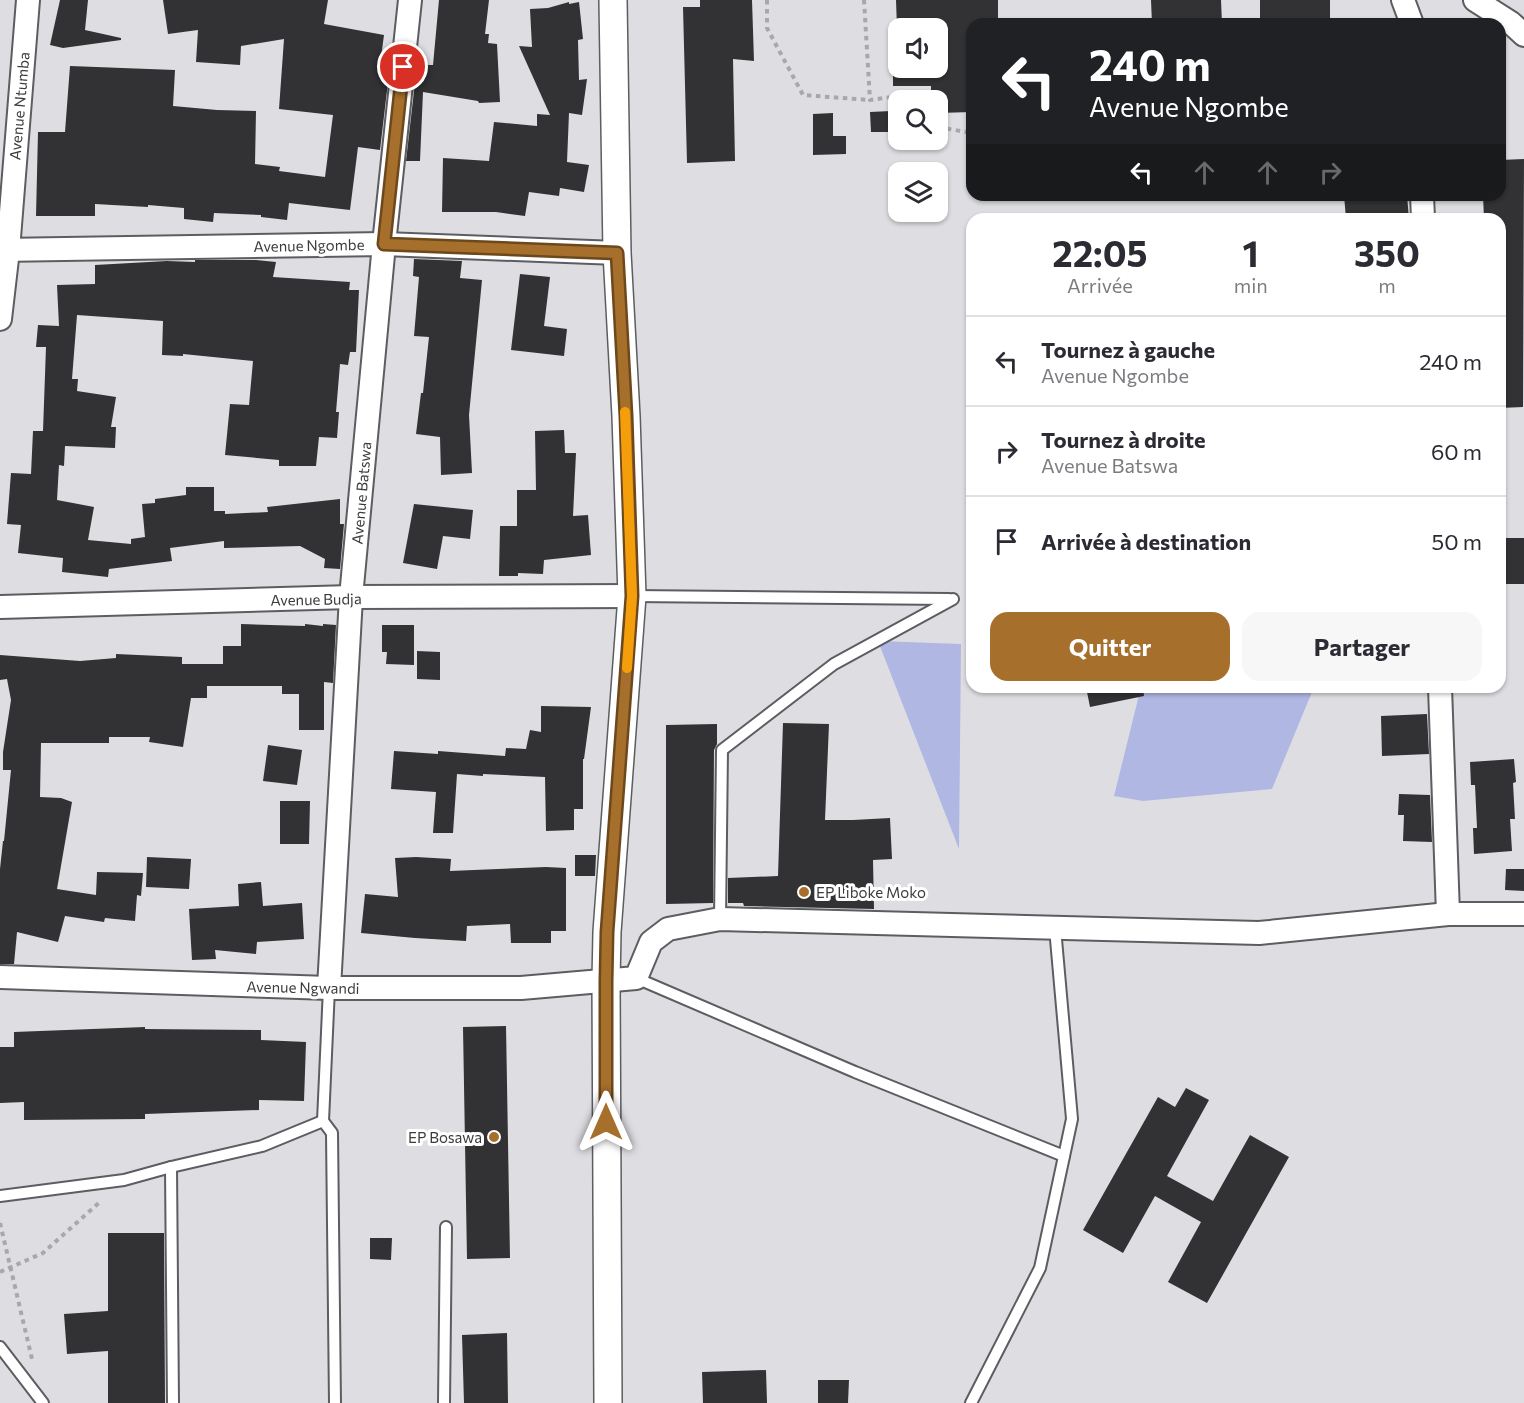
<!DOCTYPE html>
<html lang="fr">
<head>
<meta charset="utf-8">
<style>
  :root { --surface:#fff; --page:#f7f7f7; --text:#2b2b33; --muted:#7c7c81; --line:#e1e1e2; --accent:#a76f2c }
  body { margin:0; font-family:Commissioner,sans-serif; background:var(--page); color:var(--text); height:100vh; display:flex; flex-direction:column; font-size:22px; white-space:nowrap }
  * { box-sizing:border-box; margin:0 }
  p { font-size:20px; color:var(--muted) }
  .icon { flex:none; width:33px; height:33px; fill:none; stroke:currentColor; stroke-width:2; stroke-linecap:round; stroke-linejoin:round }
  .map { position:relative; flex:1; overflow:hidden }
  .sheet { position:absolute; left:966px; top:213px; width:540px; height:480px; display:flex; flex-direction:column; background:var(--surface); border-radius:18px; box-shadow:0 2px 4px #0004 }
  .sheet>* { flex:none }
  .banner { position:absolute; left:966px; top:18px; width:540px; height:183px; border-radius:18px; box-shadow:0 2px 4px #0004; background:#202124; color:#fff; overflow:hidden }
  .tools { position:absolute; left:888px; top:18px; display:grid; gap:12px }
  .tools a { display:grid; place-items:center; width:60px; height:60px; border-radius:12px; background:var(--surface); box-shadow:0 2px 4px #0004; font-size:30px }
  .pin { position:absolute; display:grid; place-items:center; width:51px; height:51px; color:#fff; margin:-26px; border:3px solid #fff; border-radius:50%; box-shadow:0 2px 6px #0007 }
  .me { position:absolute; width:66px; margin:-33px; rotate:0deg; stroke-linejoin:round; filter:drop-shadow(0 0 4px #0008) }
  .turn { display:flex; align-items:center; gap:21px; height:126px; padding:0 24px; font-size:27px }
  .turn .icon { width:78px; height:78px; stroke-width:2.5 }
  .turn b { display:block; font-size:42px; line-height:51px }
  .lanes { display:flex; align-items:center; height:57px; padding:0 24px; background:#0003; justify-content:center; gap:30px; direction:ltr }
  .lanes .off { opacity:.35 }
  .eta { display:flex; justify-content:space-evenly; align-items:center; height:102px; text-align:center }
  .eta b { font-size:36px; font-weight:700; line-height:42px }
  .cta { display:flex; gap:12px; margin-top:auto; padding:12px 24px }
  .cta a { flex:1; height:69px; border-radius:18px; background:var(--accent); color:#fff; font-size:24px; font-weight:700; line-height:69px; text-align:center }
  .cta a+a { background:var(--page); color:var(--text) }
  ul { padding:0; list-style:none }
  li { display:flex; align-items:center; gap:18px; height:90px; padding:0 24px; border-top:2px solid var(--line) }
  li div { flex:1 }
  li b { display:block; font-size:22px }
  li em { font-style:normal }
  .map>svg:first-child { display:block }
  .green { fill:#b0b7e3 }
  .building { fill:#323235 }
  .lines { fill:none; stroke-linecap:round; stroke-linejoin:round }
  .service-casing { stroke:#5c5d60; stroke-width:14 }
  .minor-casing { stroke:#5c5d60; stroke-width:26 }
  .tertiary-casing { stroke:#5c5d60; stroke-width:30 }
  .path { stroke:#a8a8ab; stroke-width:4; stroke-dasharray:4.5 4.5; stroke-linecap:butt }
  .service { stroke:#fff; stroke-width:10 }
  .minor { stroke:#fff; stroke-width:22 }
  .tertiary { stroke:#fff; stroke-width:27 }
  .route-casing { stroke:#6d481d; stroke-width:15 }
  .route { stroke:#a76f2c; stroke-width:10 }
  .slow { stroke:#f59e0b; stroke-width:10 }
  .poi-dot { fill:#a76f2c; stroke:#fff; stroke-width:2 }
  .labels { text-anchor:middle; dominant-baseline:central; stroke-width:6; stroke-linejoin:round; paint-order:stroke }
  .street-label { font-size:15px; fill:#3c3c3d; stroke:#fff }
  .poi-label { font-size:15px; fill:#3c3c3d; stroke:#fff; text-anchor:start }
</style>
</head>
<body>
<div class="map">
<svg width="1524" height="1403" viewBox="0 0 1524 1403">
  <rect width="100%" height="100%" fill="#dedee2"/>
  <g class="green">
    <path d="M878 641 961 644 959 849Z"/>
    <path d="M1141 687H1314L1272 789 1143 801 1114 796Z"/>
  </g>
  <g class="building">
    <path d="M60 0H88L85 30 121 38V40L63 48 50 45Z"/>
    <path d="M163 0H328L324 24 384 35 380 65H390L380 150 358 147 350 210 289 203 287 220 261 217V215L214 213 213 222 184 219V208L148 205V207L95 204V216H36L38 132H65L70 66 175 70 173 106 217 110 256 111 255 164 280 167 279 171 325 177 333 115 279 109 284 39 241 46 240 65 196 62 198 30 168 34Z"/>
    <path d="M439 0H489L485 34H489L488 43 497 44 500 102 479 103 478 101 423 92 420 161H406L417 65H433Z"/>
    <path d="M700 0H752L754 61 733 59 735 161 687 163 683 7H700Z"/>
    <path d="M896 0H998V24H972V112L938 113V100H931V86H893V68H938V28H897Z"/>
    <path d="M1151 0H1221L1222 24H1152Z"/>
    <rect x="1260" y="0" width="70" height="24"/>
    <path d="M569 2V4L579 2 583 39 578 40 579 80 587 79 582 115 569 113 567 162 589 165 584 192 560 188 559 196 529 192 525 216 496 212H442L443 158 489 161 494 122 537 126V114L550 115 519 46 532 47 530 9 548 8Z"/>
    <path d="M891 111V132H871L870 112Z"/>
    <path d="M833 113V136H846V154L813 155V114Z"/>
    <path d="M1524 159 1523 407 1500 408V219H1484L1483 195H1500V160Z"/>
    <path d="M1344 195H1407L1409 219H1346Z"/>
    <path d="M414 259 462 261 460 278 482 280 469 415 472 473 441 475 440 437 416 434 421 393H423L429 337 414 336 419 277 413 276Z"/>
    <path d="M195 260H256L276 262 273 277 350 282 349 290H359L356 352H350L348 365 340 364 336 412H339L337 438 319 437 316 466H279V460L225 455 230 404 249 405 253 361 183 354V356L162 355 163 321 77 315 72 379H78L77 391 116 397 111 427H116L115 448 65 446 64 466 59 465 57 500 94 507 88 540 131 544V539L145 537 142 504 155 503V499L186 495V487H214V511H225V514L268 512 267 507 340 499V524H344L340 569 324 568 325 559 300 546 224 548V541L170 548 172 561 109 569 108 577 62 572 63 558 18 553 21 525 7 524 11 473 31 474 33 431H43L46 347H36L38 325 59 326 57 285 95 284V265L167 261 195 262Z"/>
    <path d="M520 274 550 277 544 326 567 329 564 356 511 350Z"/>
    <path d="M564 430 565 453H576L573 516 588 515 591 555 544 560 543 574 518 573V576H499L500 526H517V490H536L535 431Z"/>
    <path d="M414 504 473 510 470 539 443 536 437 569 403 563Z"/>
    <rect x="1500" y="538" width="24" height="46"/>
    <path d="M241 624 305 626V624L323 626V624L336 625 333 683 324 682V730H299V694H282V686H207V698H191L183 747 149 742 150 737H109V743H41L40 797 61 798 72 802 57 889 96 895 97 872 143 873 141 896 137 895 135 921 105 918 104 922 65 916 58 942 17 932 14 964H0V869L3 841H4L11 770H3V752L11 700 7 679 0 680V655L80 661 116 658V654L182 657V664H223V646H241Z"/>
    <path d="M382 625H414V665L386 664 387 652H382Z"/>
    <path d="M417 651 440 652V680L417 679Z"/>
    <path d="M1086 687H1143L1144 696 1090 707Z"/>
    <path d="M541 706 591 707 584 759H583V809H574V830L546 831 545 777 483 774V776L457 774 453 833H433L436 792 391 789 394 751 438 754V751L505 756 506 748 526 749 530 730 541 732Z"/>
    <path d="M1427 714 1429 754 1382 756 1381 716Z"/>
    <path d="M783 723 829 724 825 820H853L890 818 892 859 873 860 874 909 744 906 743 903H728V878L778 876Z"/>
    <path d="M717 724V744L714 750 713 903 666 904V725Z"/>
    <path d="M268 745 302 750 297 785 263 781Z"/>
    <path d="M1514 759 1516 782 1513 783 1515 819H1510L1512 851 1474 854 1473 828H1477L1475 785H1471L1470 762Z"/>
    <path d="M1399 794 1430 795 1432 842 1403 841 1404 815H1398Z"/>
    <path d="M280 801H310L309 844H280Z"/>
    <path d="M575 855H596L595 876H575Z"/>
    <path d="M147 857 191 859 189 889 146 887Z"/>
    <path d="M416 857 451 859 450 871 546 867 566 868V931H551V943H511L510 924 467 926 466 941 415 938 361 933 365 894 398 897 395 858Z"/>
    <path d="M1506 869H1524V891L1505 890Z"/>
    <path d="M261 882 263 906 302 903 304 939 257 942 256 954 215 950 216 959 192 960 189 909 239 906 238 884Z"/>
    <path d="M506 1026 510 1258 467 1259 463 1027Z"/>
    <path d="M145 1027V1029L261 1030V1040L306 1042 304 1101 259 1100V1110L145 1114V1119L24 1120V1102L0 1103V1047H14V1032Z"/>
    <path d="M1186 1088 1209 1100 1167 1176 1213 1201 1250 1135 1289 1157 1207 1303 1168 1282 1201 1222 1155 1196 1123 1253 1083 1230 1158 1097 1175 1107Z"/>
    <path d="M108 1233H164L165 1403H108V1351L67 1354 64 1314 108 1311Z"/>
    <path d="M370 1238H392L391 1260 370 1259Z"/>
    <path d="M507 1333 508 1403H464L462 1335Z"/>
    <path d="M766 1370 767 1403H703L702 1372Z"/>
    <path d="M818 1380H849L848 1403H818Z"/>
  </g>
  <g class="lines">
    <g class="service-casing">
      <g id="service">
        <path d="M632 596 949 599"/>
        <path d="M720 919 722 750 834 664 953 599"/>
        <path d="M636 978 855 1072 1064 1156"/>
        <path d="M329 988 323 1121 332 1133 335 1403"/>
        <path d="M171 1167 173 1403"/>
        <path d="M0 1196 124 1180 171 1167 262 1146 323 1121"/>
        <path d="M0 1347 43 1403"/>
        <path d="M444 1403 446 1227"/>
        <path d="M971 1403 1040 1268 1072 1119 1055 928"/>
      </g>
    </g>
    <g class="minor-casing">
      <g id="minor">
        <path d="M1403 0 1412 24"/>
        <path d="M1475 0 1511 23 1524 35"/>
        <path d="M1422 195 1423 219"/>
        <path d="M0 250 384 244 617 253"/>
        <path d="M0 319 8 250 28 0"/>
        <path d="M0 607 351 597 632 596"/>
        <path d="M1440 687 1448 914"/>
        <path d="M0 977 329 988H521L636 978 651 942 668 929 720 919 1259 933 1448 914H1524"/>
        <path d="M329 988 351 597 384 244 410 0"/>
      </g>
    </g>
    <g class="tertiary-casing">
      <path id="tertiary" d="M608 1403 606 981 607 932 632 596 626 416 617 253 613 0"/>
    </g>
    <g class="path">
      <path d="M767 0V28L803 95 870 100"/>
      <path d="M864 0 870 100 892 97 898 103"/>
      <path d="M938 127 972 133"/>
      <path d="M0 1223 32 1359"/>
      <path d="M0 1272 43 1253 101 1201"/>
    </g>
    <use href="#service" class="service"/>
    <use href="#minor" class="minor"/>
    <use href="#tertiary" class="tertiary"/>
  </g>
  <g class="lines">
    <g class="route-casing">
      <path id="route" d="M403 67 384 244 617 253 626 416 632 596 607 932 606 981V1122"/>
    </g>
    <use href="#route" class="route"/>
    <path class="slow" d="M625 412 632 596 627 668"/>
  </g>
  <g class="poi-dot">
    <circle cx="804" cy="892" r="6"/>
    <circle cx="494" cy="1137" r="6"/>
  </g>
  <g class="labels">
    <g class="street-label">
      <text transform="translate(19 106) rotate(-85)">Avenue Ntumba</text>
      <text transform="translate(309 245) rotate(-1)">Avenue Ngombe</text>
      <text transform="translate(361 493) rotate(-85)">Avenue Batswa</text>
      <text transform="translate(316 599) rotate(-1)">Avenue Budja</text>
      <text transform="translate(303 987) rotate(1)">Avenue Ngwandi</text>
    </g>
    <g class="poi-label">
      <text x="816" y="892">EP Liboke Moko</text>
      <text x="482" y="1137" text-anchor="end">EP Bosawa</text>
    </g>
  </g>
</svg>
<div class="tools">
<a><svg class="icon" aria-label="sound" viewBox="0 0 24 24"><path d="M4 9h4l5-4v14l-5-4H4zM17 9q2 3 0 6"/></svg></a>
<a><svg class="icon" aria-label="search" viewBox="0 0 24 24"><circle cx="10" cy="10" r="6"/><path d="M15 15l6 6"/></svg></a>
<a><svg class="icon" aria-label="layers" viewBox="0 0 24 24"><path d="M12 4l9 5-9 5-9-5zM3 14l9 5 9-5"/></svg></a>
</div>
<div class="pin" style="left:403px;top:67px;background:#d93025"><svg class="icon" aria-label="arrive" viewBox="0 0 24 24"><path d="M6 21V4h12l-3 4 3 4H6"/></svg></div>
<svg class="me" style="left:606px;top:1122px" viewBox="-20 -20 40 40"><path d="M0-17L14 15 0 8-14 15z" fill="#a76f2c" stroke="#fff" stroke-width="4"/></svg>
<div class="banner">
<div class="turn"><svg class="icon" aria-label="left" viewBox="0 0 24 24"><path d="M17 20v-9H6M10 6l-5 5 5 5"/></svg><div><b>240 m</b>Avenue Ngombe</div></div>
<div class="lanes"><svg class="icon" aria-label="left" viewBox="0 0 24 24"><path d="M17 20v-9H6M10 6l-5 5 5 5"/></svg><svg class="icon off" aria-label="ahead" viewBox="0 0 24 24"><path d="M12 20V5M6 11l6-6 6 6"/></svg><svg class="icon off" aria-label="ahead" viewBox="0 0 24 24"><path d="M12 20V5M6 11l6-6 6 6"/></svg><svg class="icon off" aria-label="right" viewBox="0 0 24 24"><path d="M7 20v-9h11M14 6l5 5-5 5"/></svg></div>
</div>
<section class="sheet">
<div class="eta">
<div><b>22:05</b><p>Arrivée</p></div>
<div><b>1</b><p>min</p></div>
<div><b>350</b><p>m</p></div>
</div>
<ul>
<li><svg class="icon" aria-label="left" viewBox="0 0 24 24"><path d="M17 20v-9H6M10 6l-5 5 5 5"/></svg><div><b>Tournez à gauche</b><p>Avenue Ngombe</p></div><em>240 m</em></li>
<li><svg class="icon" aria-label="right" viewBox="0 0 24 24"><path d="M7 20v-9h11M14 6l5 5-5 5"/></svg><div><b>Tournez à droite</b><p>Avenue Batswa</p></div><em>60 m</em></li>
<li><svg class="icon" aria-label="arrive" viewBox="0 0 24 24"><path d="M6 21V4h12l-3 4 3 4H6"/></svg><div><b>Arrivée à destination</b></div><em>50 m</em></li>
</ul>
<div class="cta"><a>Quitter</a><a>Partager</a></div>
</section>
</div>
</body>
</html>
